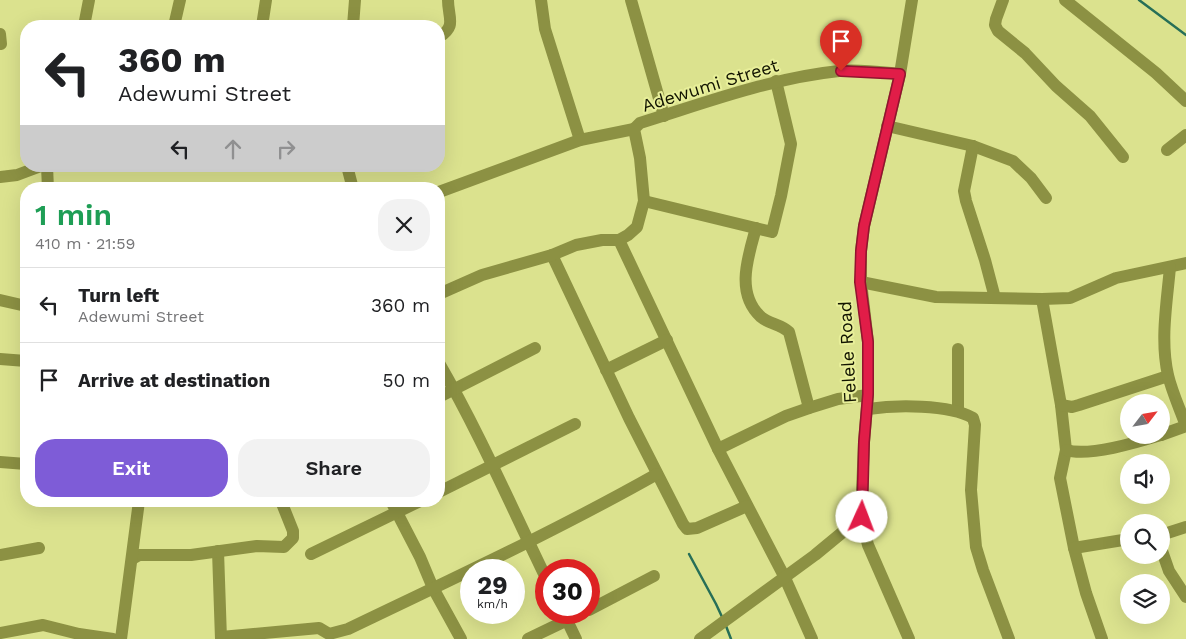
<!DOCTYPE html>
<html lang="en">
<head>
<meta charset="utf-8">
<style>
  :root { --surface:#fff; --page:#f2f2f2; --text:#202124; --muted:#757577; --line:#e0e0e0; --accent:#7e5cd7 }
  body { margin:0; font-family:"Work Sans",sans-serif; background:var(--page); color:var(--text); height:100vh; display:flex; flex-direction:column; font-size:19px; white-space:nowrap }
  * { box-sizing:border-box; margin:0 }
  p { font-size:16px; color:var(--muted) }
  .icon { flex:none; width:28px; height:28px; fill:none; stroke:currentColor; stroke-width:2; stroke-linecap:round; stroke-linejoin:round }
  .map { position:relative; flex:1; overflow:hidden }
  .side { position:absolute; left:20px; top:182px; width:425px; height:325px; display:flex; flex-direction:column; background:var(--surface); border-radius:20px; box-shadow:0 5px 20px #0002 }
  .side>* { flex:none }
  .banner { position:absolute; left:20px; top:20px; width:425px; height:152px; border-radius:20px; box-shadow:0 5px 20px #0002; background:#fff; color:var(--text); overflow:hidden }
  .needle { width:32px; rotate:59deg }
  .buttons { position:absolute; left:1120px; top:394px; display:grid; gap:10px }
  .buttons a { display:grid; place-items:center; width:50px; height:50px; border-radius:50%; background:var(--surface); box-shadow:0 5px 20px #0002; font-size:25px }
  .speed { position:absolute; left:460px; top:559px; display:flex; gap:10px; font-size:25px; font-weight:700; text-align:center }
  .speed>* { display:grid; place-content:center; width:65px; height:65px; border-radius:50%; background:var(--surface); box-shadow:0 5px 20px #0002; line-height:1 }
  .speed small { font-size:12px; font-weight:400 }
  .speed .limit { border:8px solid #d22; background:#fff; color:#111 }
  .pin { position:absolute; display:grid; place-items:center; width:42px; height:42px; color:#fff; margin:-51px -21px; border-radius:50% 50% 50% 0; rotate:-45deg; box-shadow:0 0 5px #0007 }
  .pin .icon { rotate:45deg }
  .me { position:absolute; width:55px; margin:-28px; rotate:2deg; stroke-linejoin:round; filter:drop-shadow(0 0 4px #0008) }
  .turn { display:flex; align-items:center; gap:18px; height:105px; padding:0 15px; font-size:22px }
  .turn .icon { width:65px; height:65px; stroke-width:2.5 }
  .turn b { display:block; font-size:35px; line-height:42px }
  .lanes { display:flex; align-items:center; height:48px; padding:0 15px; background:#0003; justify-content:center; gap:25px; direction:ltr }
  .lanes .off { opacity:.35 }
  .round { display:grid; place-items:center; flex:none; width:52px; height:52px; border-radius:20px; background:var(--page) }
  .summary { display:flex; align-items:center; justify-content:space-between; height:85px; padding:0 15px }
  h1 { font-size:30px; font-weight:600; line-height:38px; color:#1e9e55 }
  .cta { display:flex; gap:10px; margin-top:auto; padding:10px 15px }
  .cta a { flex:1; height:58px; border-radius:20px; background:var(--accent); color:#fff; font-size:20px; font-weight:600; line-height:58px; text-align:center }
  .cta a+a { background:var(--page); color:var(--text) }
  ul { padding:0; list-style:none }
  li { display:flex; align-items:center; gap:15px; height:75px; padding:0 15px; border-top:1px solid var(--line) }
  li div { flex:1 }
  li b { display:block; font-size:19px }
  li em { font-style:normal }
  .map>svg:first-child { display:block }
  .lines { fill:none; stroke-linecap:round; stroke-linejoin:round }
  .stream { stroke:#276f57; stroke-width:2.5 }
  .minor { stroke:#8c9143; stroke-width:12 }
  .route-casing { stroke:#92132f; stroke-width:12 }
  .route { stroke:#e11d48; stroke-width:9 }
  .labels { text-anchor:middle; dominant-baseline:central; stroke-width:4; stroke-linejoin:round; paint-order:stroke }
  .street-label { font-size:18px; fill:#121400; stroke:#e8ef9a }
</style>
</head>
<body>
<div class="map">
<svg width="1186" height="639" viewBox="0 0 1186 639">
  <rect width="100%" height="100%" fill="#dbe28e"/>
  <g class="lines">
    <g class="stream">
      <path d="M1139 0 1186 35"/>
      <path d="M689 554 716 604 723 619"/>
      <path d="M726 626 731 639"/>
    </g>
    <g class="minor">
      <path d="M541 0 545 29 580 140"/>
      <path d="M631 0 664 116"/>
      <path d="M1003 0 996 19 995 25 998 31 1025 53 1056 86 1090 116 1123 157"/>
      <path d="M1065 0 1156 73 1186 101"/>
      <path d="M84 26 89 0"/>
      <path d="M174 26 180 0"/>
      <path d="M262 26 266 0"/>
      <path d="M353 26 355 0"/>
      <path d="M0 34 1 44"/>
      <path d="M439 37C457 26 448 18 448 0"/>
      <path d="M887 126 973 146 1013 161 1031 178 1046 198"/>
      <path d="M973 146 964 191 966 201 985 260 995 298"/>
      <path d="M1167 150 1186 135"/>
      <path d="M47 166 48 189"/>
      <path d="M347 166 353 189"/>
      <path d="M0 177 17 175 41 166"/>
      <path d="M439 192 580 140 634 129"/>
      <path d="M644 201 772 232 781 196 791 144 776 81"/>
      <path d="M756 228C748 257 735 293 761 317 769 324 781 324 789 332L809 408"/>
      <path d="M619 240 718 449 785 578 812 639"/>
      <path d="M552 255 629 418 683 524 687 529 697 528 747 506"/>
      <path d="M861 282 936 297 1042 299 1070 298 1116 278 1186 263"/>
      <path d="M439 294 482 275 552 255 576 245 602 240H619L628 235 637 227 644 201 640 158 634 129 640 123C705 103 771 78 839 71 859 69 880 72 900 74"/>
      <path d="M1042 299 1061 405 1066 450 1060 478 1074 548 1086 593 1102 639"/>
      <path d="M0 300 26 306"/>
      <path d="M958 349V411"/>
      <path d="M0 359 26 361"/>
      <path d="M439 363C479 432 511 506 546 578"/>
      <path d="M606 370 667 340"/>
      <path d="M439 397 535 348"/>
      <path d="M1061 405 1072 407 1079 405 1168 376"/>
      <path d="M868 409C895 405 949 404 973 418L975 425 971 490 976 547 983 570 1009 639"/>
      <path d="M1161 435 1186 426C1180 409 1172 392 1168 375 1160 340 1167 302 1170 267"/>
      <path d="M718 449 786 416 809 408 838 399 868 395"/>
      <path d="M1066 450C1089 457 1138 442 1161 435"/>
      <path d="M0 462 26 464"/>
      <path d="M439 492 575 424"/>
      <path d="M391 501 420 557 433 588 461 639"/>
      <path d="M1161 535 1186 527"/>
      <path d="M1074 548 1129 539"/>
      <path d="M1161 548 1169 571 1186 597"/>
      <path d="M218 551 221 639"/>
      <path d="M311 554 420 501"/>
      <path d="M0 555 39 548"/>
      <path d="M132 559 139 555H191L257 546 284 547 293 538V531L281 501"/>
      <path d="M589 610 654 576"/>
      <path d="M563 612 576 639"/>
      <path d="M0 633 43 625 79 634 113 639"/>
      <path d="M221 637 319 628 329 634 348 629C452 579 556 531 657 474"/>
      <path d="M121 639 139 501"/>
      <path d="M528 639 584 612"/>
      <path d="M700 639 815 555 861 517"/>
      <path d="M909 639 868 545 861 517 864 442 868 395V342L861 282V251L864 226 900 74 912 0"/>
    </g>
  </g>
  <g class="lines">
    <g class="route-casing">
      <path id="route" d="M841 71 900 74 864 226 861 251 860 282 868 342V394L864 442 862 517"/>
    </g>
    <use href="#route" class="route"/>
  </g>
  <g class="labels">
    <g class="street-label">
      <text transform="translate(710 85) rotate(-17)">Adewumi Street</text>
      <text transform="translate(847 352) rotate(-93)">Felele Road</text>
    </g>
  </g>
</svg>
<div class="buttons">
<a><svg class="needle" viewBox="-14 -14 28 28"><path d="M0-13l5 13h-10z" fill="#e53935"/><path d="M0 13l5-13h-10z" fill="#757577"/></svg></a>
<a><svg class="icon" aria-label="sound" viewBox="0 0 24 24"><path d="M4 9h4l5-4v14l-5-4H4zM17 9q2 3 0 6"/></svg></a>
<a><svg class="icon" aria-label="search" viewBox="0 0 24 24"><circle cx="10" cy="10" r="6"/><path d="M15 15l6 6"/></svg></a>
<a><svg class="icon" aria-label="layers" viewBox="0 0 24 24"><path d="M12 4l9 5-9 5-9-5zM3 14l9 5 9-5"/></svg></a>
</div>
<div class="speed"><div>29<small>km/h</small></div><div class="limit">30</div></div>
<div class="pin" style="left:841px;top:71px;background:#d93025"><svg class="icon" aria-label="arrive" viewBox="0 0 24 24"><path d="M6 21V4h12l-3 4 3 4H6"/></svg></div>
<svg class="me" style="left:862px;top:517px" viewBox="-20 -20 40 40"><circle r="19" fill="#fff"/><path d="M0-13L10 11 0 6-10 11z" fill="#e11d48"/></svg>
<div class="banner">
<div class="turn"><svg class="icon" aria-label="left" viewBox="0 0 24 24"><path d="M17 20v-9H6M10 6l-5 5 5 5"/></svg><div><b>360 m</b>Adewumi Street</div></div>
<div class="lanes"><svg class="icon" aria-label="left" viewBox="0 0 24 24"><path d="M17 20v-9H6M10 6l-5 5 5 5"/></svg><svg class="icon off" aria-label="ahead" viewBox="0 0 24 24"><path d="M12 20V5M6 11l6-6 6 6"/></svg><svg class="icon off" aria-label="right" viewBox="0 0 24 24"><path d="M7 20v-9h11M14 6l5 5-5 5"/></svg></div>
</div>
<section class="side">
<div class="summary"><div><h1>1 min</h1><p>410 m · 21:59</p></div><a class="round"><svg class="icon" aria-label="close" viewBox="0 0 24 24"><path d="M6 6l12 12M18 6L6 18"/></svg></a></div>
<ul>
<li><svg class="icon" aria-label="left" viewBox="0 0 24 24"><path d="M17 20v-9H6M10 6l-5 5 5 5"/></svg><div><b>Turn left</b><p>Adewumi Street</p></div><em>360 m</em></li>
<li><svg class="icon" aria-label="arrive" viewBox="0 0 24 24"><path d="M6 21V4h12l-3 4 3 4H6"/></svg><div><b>Arrive at destination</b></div><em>50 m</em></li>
</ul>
<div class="cta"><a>Exit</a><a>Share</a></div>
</section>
</div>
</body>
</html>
